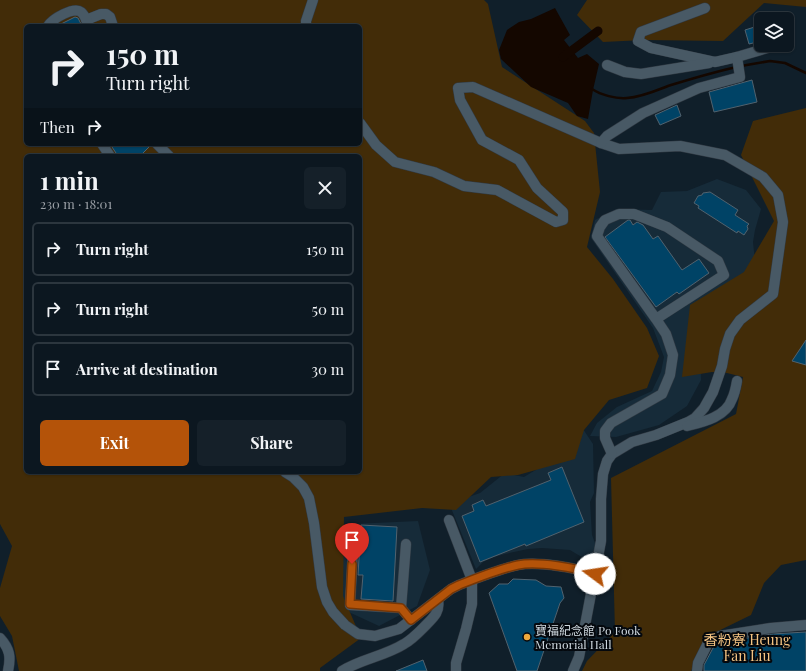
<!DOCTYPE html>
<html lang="en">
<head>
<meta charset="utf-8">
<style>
  :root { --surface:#0c1720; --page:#152029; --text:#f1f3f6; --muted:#9a9fa5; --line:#2c363e; --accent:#b45309 }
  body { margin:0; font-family:"Playfair Display","Noto Sans TC",serif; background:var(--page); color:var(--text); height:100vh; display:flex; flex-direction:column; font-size:15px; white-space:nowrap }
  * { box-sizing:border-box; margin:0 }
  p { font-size:13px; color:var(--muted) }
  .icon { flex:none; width:22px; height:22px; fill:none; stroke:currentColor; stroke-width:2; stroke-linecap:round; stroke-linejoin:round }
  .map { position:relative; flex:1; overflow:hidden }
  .side { position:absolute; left:24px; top:154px; width:338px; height:320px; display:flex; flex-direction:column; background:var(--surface); border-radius:6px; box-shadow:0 1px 3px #0004,0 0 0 1px var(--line) }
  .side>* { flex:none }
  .top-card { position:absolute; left:24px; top:24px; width:338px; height:122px; border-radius:6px; box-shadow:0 1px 3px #0004,0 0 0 1px var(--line); background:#0c1720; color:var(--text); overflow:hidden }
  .tools { position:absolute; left:754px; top:12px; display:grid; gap:8px }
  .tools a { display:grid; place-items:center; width:40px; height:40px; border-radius:6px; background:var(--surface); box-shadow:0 1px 3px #0004,0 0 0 1px var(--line); font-size:20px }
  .pin { position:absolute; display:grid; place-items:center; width:34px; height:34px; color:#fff; margin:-41px -17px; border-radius:50% 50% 50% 0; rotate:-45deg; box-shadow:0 0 4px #0007 }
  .pin .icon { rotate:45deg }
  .me { position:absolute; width:44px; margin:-22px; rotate:284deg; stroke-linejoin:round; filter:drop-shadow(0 0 3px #0008) }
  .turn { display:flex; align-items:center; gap:14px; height:84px; padding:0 16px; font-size:18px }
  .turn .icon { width:52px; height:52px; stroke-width:2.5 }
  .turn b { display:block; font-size:28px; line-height:34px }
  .then { display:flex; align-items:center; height:38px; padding:0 16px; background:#0003; gap:8px; font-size:15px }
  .round { display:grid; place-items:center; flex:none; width:42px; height:42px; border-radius:6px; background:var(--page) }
  .summary { display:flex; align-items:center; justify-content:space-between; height:68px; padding:0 16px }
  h1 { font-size:24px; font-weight:700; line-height:30px }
  .action { display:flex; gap:8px; margin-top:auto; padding:8px 16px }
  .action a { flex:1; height:46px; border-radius:6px; background:var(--accent); color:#fff; font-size:16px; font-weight:700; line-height:46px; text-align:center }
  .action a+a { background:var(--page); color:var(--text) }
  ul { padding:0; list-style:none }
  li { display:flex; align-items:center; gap:12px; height:54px; margin:0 8px 6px; padding:0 8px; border:2px solid var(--line); border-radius:6px }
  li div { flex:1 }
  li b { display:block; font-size:15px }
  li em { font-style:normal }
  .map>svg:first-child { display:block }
  .built { fill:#162b39 }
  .green { fill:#422c08; fill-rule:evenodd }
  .water { fill:#140700 }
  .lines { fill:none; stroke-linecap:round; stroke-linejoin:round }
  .stream { stroke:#140700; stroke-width:2.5 }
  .canal { stroke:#140700; stroke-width:9 }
  .building { fill:#004366; stroke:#51626e }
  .minor-casing { stroke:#313a43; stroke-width:11 }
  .minor { stroke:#485965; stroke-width:10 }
  .route-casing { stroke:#753606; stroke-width:10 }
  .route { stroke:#b45309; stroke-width:7 }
  .poi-dot { fill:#eda83c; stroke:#04080d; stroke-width:1.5 }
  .labels { text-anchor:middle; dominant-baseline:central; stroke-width:4; stroke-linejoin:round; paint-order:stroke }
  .poi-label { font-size:12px; fill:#cdd6dd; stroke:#04080d; text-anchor:start }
  .quarter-label { font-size:14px; fill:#f4c382; stroke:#04080d }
</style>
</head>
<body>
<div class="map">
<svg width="806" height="671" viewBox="0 0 806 671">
  <rect width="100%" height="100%" fill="#101f2a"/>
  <g class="built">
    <path d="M717 179 746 190 761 209 755 230 753 242 755 261 700 347 701 380 687 406 659 425 616 437 590 436 597 423 617 407 652 391 661 372 664 357 653 328 591 238 595 220 616 209 652 210 661 192 687 191Z"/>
    <path d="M581 426 593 444 594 493 590 502 592 535 595 543 596 550 594 553 591 555 583 557 580 556 570 550 542 548 528 549 505 554 494 557 483 562 476 569 451 508 457 501 480 493 505 473 524 477 544 465Z"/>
    <path d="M418 521 430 570 417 606 379 626 340 608V564L352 524Z"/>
  </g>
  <g class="green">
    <path d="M0 0H484L488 4 502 67 585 121 594 133 600 192 587 247 613 279 647 328 659 356 647 388 609 400 584 430 575 459 518 475 491 477 456 510 422 508 344 517 343 596 361 638 320 668V671H19L12 636 0 616V588L12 546 0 524ZM26 26H360V144H26ZM26 156H360V472H26Z"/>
    <path d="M587 0H806V7L764 3 723 41 644 40 603 42 577 15Z"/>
    <path d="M806 108V560L781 565 764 583 751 615 708 636 691 671H582L587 661 615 632 611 478 736 414 743 377 727 373 712 372 682 377 690 305 744 272 774 221 741 155 753 121Z"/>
  </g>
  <path class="water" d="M555 8 570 35 564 40 578 58 587 54 599 64 593 90 588 119 577 116 568 103 531 87 501 59 499 50 507 30 519 22 531 19Z"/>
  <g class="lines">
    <g class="stream">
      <path d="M741 66 770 61 785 63 806 73"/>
      <path d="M592 89C601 95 616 99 627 98 642 97 655 91 668 86 691 79 713 72 737 67"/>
    </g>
    <path class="canal" d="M563 57 598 31"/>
  </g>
  <g class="building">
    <path d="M75 17 78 18 82 26H57Z"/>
    <path d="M761 25V41L749 44 745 30Z"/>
    <path d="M752 80 757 102 714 112 709 92Z"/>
    <path d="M677 105 681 116 660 125 655 115Z"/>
    <path d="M110 144H151V145L140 156H118Z"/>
    <path d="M710 192 738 210 735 215 749 224 747 226 748 229 744 235 738 231 737 233 698 208 699 206 694 203 698 196 702 195 703 193Z"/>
    <path d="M628 220H630L633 225 637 222 643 225 653 239 658 236 682 270 699 259 709 273 679 294 677 292 656 307 605 237Z"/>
    <path d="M806 340V365L792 361Z"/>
    <path d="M562 467 584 522 526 546 525 544 480 562 462 516 474 511 472 505 483 500 486 506 551 480 548 473Z"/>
    <path d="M361 525 397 527 393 601 361 599 363 575H358Z"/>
    <path d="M513 579 536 580 546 586 561 587 564 598 560 603 537 671H517L489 593 499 584H508Z"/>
    <path d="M806 632V671H704V665L713 648 722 642 772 634Z"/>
    <path d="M423 660 427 671H396Z"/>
  </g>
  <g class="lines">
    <g class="minor-casing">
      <g id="minor">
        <path d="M705 8 641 32 638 41 651 48 715 62 737 57 774 46"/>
        <path d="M86 20 101 14H106L110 17 113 26"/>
        <path d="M48 26C52 19 74 6 81 12 85 15 87 22 89 26"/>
        <path d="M306 26V21L313 0"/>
        <path d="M607 65 625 72 641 74 709 63"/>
        <path d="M360 123 376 145 395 162 434 172 464 186 497 190 556 222 563 220V212L537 188 519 160 482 140 460 100 458 88 473 87 601 143 619 149 680 146 725 155 763 177 778 195 783 222 773 294 740 320 730 334 725 349 722 366 713 392 704 408 695 418 688 422 656 435 632 442 612 454 607 461 603 474 601 499V541L579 657 573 671"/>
        <path d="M601 143 607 136 643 113 699 88 740 77 737 57"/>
        <path d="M102 144 110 156"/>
        <path d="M157 144 169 156"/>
        <path d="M687 426C703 422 726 417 732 399 735 393 736 387 737 381"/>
        <path d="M612 454 605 438V431L611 423 662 394 670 375 673 355 666 334 656 319 597 236 600 227 605 220 619 214H634L667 227 718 261 724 275 656 319"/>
        <path d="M285 472 293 477 303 487 309 498 314 523 322 587 327 602 333 612 345 625 358 634 375 636 399 629 451 589 459 585C477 578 500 569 518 565 538 561 576 568 595 574"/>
        <path d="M449 520 472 580V604L466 629 456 663V671"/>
        <path d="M406 544 401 608 411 620"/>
        <path d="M353 551 350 605 401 608"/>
        <path d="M0 638C10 649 11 657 8 671"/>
        <path d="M342 671C361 659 385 656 404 644 413 639 420 631 427 624 435 616 440 611 438 600"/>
        <path d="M697 671 698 663 708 643 720 636 771 628 806 625"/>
      </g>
    </g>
    <use href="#minor" class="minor"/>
  </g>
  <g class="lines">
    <g class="route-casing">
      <path id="route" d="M352 564 350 604 401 608 411 620 451 589 459 585C477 578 499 569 518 565 538 561 576 568 595 574"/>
    </g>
    <use href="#route" class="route"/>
  </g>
  <circle class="poi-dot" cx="527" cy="637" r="4"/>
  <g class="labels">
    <g class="poi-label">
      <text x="535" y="630">寶福紀念館 Po Fook<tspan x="535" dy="14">Memorial Hall</tspan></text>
    </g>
    <g class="quarter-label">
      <text x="747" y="639">香粉寮 Heung<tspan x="747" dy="16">Fan Liu</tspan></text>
    </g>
  </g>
</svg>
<div class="tools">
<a><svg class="icon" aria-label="layers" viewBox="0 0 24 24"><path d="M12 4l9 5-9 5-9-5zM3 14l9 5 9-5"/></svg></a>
</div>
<div class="pin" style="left:352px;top:564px;background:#d93025"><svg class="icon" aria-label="arrive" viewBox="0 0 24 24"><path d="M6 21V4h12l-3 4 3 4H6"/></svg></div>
<svg class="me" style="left:595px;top:574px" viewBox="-20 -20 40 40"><circle r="19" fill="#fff"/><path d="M0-13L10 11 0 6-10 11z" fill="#b45309"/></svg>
<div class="top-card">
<div class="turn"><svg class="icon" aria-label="right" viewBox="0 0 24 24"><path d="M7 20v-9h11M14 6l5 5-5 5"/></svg><div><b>150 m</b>Turn right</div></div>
<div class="then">Then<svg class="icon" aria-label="right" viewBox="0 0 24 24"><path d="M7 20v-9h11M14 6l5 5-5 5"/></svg></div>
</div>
<section class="side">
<div class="summary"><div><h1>1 min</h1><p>230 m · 18:01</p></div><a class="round"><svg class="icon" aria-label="close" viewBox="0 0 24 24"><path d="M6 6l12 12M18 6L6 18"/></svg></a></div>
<ul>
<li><svg class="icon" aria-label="right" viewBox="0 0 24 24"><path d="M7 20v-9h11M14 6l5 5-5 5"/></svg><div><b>Turn right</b></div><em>150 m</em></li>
<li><svg class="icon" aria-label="right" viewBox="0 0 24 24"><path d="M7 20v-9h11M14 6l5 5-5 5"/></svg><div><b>Turn right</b></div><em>50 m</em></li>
<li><svg class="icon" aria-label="arrive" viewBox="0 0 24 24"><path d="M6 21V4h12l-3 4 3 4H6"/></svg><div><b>Arrive at destination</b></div><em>30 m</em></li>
</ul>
<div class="action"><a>Exit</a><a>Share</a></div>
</section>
</div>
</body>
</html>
